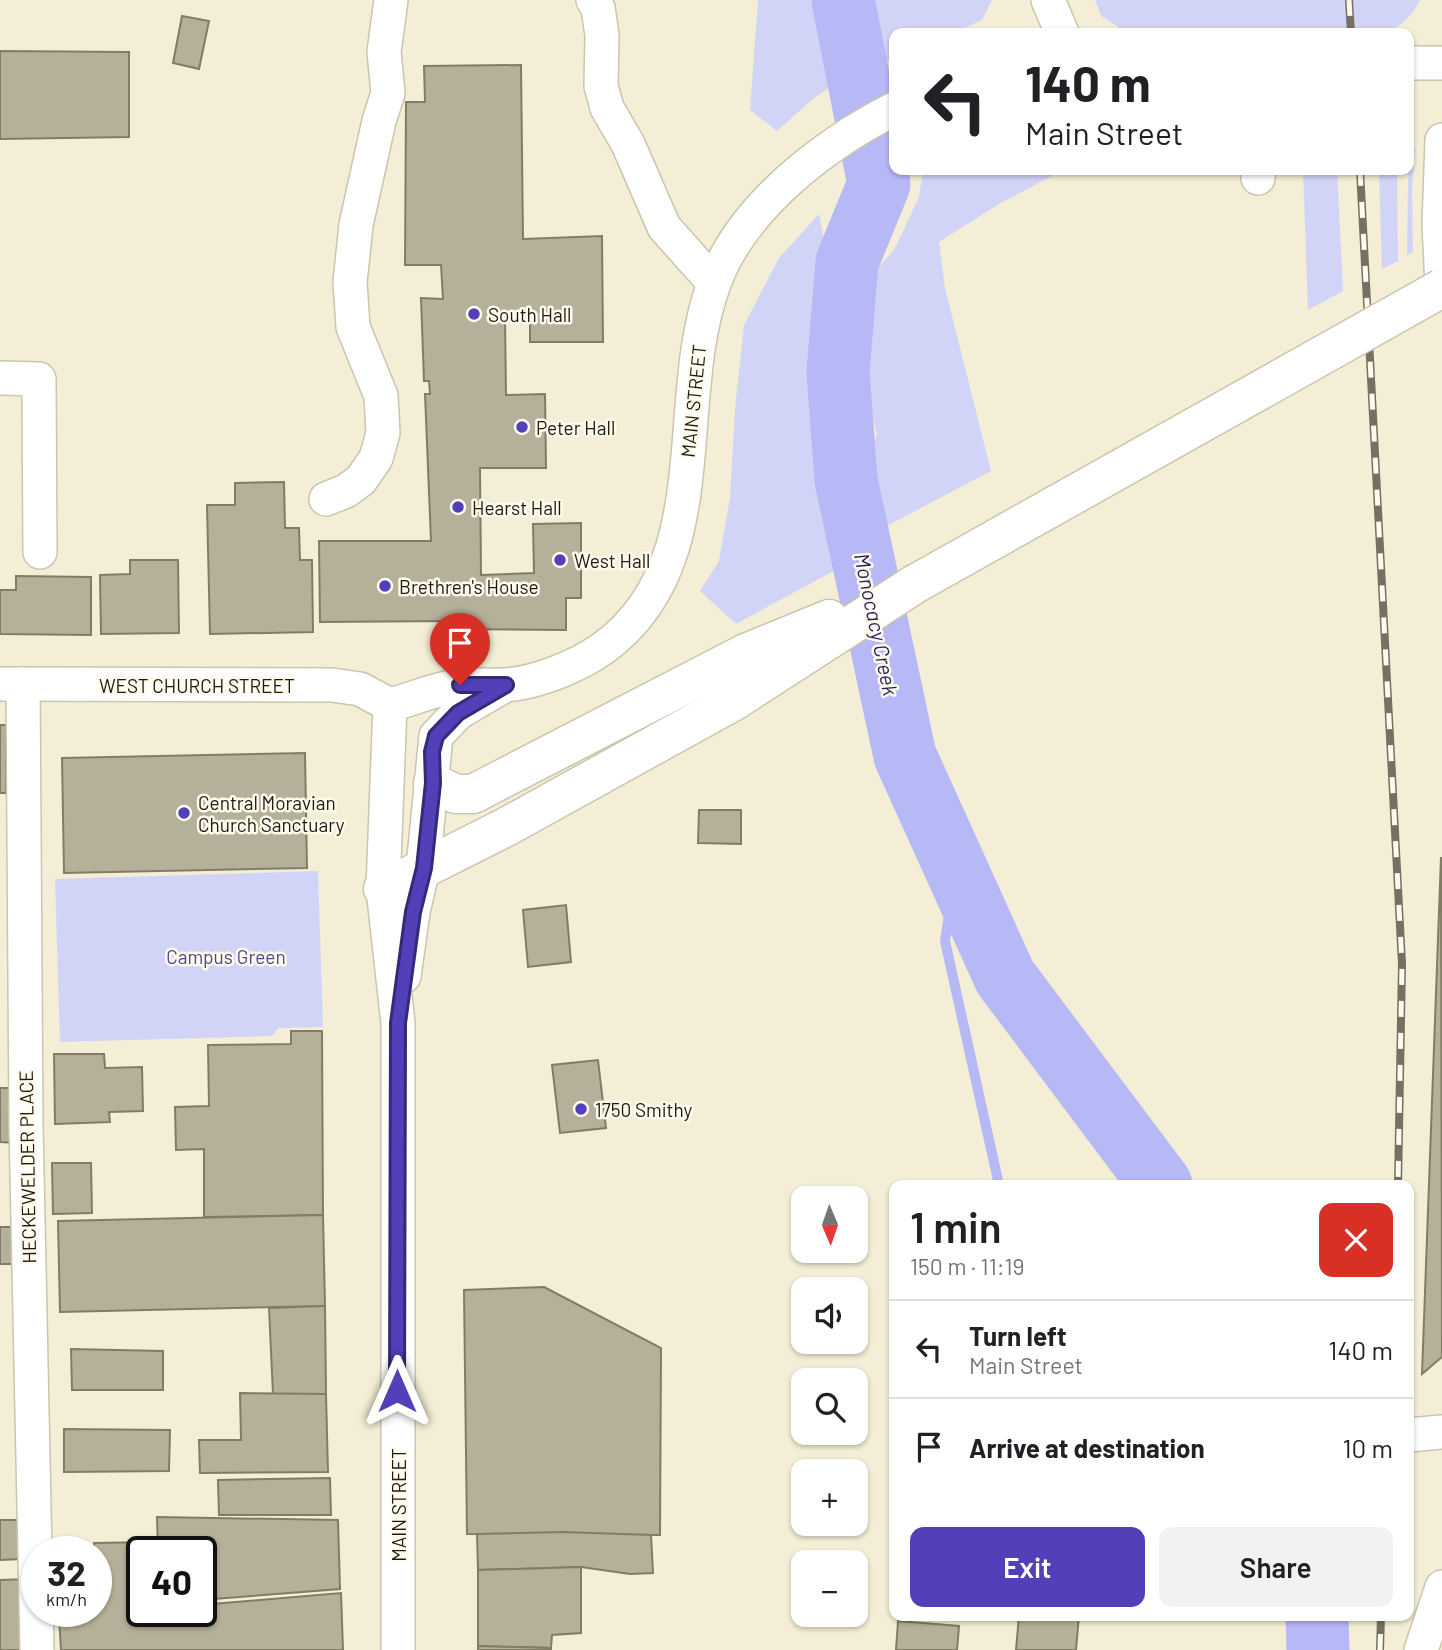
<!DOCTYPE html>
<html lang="en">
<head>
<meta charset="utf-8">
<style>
  :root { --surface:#fff; --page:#f2f2f2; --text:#202124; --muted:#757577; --line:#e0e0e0; --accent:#5240b8 }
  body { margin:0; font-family:Barlow,sans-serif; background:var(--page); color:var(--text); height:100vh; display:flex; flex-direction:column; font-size:26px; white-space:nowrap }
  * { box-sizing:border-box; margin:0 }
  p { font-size:23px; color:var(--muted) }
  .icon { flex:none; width:38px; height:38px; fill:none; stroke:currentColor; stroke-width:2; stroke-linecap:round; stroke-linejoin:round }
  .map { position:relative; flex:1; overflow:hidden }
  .drawer { position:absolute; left:889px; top:1180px; width:525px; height:441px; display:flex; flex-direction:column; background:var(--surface); border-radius:14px; box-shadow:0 2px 5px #0004 }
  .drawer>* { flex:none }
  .top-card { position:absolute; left:889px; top:28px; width:525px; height:147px; border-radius:14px; box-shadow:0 2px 5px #0004; background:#fff; color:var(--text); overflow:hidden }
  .needle { width:46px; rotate:178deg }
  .tools { position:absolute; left:791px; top:1186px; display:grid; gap:14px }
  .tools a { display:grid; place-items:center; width:77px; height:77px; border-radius:14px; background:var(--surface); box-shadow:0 2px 5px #0004; font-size:35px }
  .speed { position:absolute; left:21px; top:1536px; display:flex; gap:14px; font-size:35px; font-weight:700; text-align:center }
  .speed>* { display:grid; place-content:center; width:91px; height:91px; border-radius:50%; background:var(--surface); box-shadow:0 2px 5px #0004; line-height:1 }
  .speed small { font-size:18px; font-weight:400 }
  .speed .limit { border:4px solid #111; border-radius:10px; background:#fff; color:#111 }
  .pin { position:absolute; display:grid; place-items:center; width:60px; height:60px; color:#fff; margin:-72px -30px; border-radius:50% 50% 50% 0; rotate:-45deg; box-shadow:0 0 7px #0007 }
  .pin .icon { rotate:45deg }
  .me { position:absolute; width:77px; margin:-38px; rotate:0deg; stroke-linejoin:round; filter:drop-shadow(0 0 5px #0008) }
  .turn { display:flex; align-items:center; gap:24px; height:147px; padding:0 21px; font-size:32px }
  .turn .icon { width:91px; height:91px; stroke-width:2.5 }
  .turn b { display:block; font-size:49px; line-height:60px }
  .round { display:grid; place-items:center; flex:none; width:74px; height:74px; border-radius:14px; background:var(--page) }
  .head { display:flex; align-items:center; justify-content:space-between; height:119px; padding:0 21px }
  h1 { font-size:42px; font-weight:600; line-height:52px }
  .primary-button { display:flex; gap:14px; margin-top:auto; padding:14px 21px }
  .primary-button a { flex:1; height:80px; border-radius:14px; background:var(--accent); color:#fff; font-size:28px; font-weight:600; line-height:80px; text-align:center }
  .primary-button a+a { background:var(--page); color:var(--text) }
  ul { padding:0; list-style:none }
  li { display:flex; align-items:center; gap:21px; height:98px; padding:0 21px; border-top:2px solid var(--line) }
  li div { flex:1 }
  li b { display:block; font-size:26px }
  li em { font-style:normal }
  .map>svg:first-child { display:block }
  .green { fill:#d2d4f7 }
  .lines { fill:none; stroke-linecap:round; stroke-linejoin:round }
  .stream { stroke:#b7b8f6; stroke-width:10 }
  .river { stroke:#b7b8f6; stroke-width:63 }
  .building { fill:#b5b099; stroke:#827c67; stroke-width:2 }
  .minor-casing { stroke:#cbc5ae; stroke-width:36 }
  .highway-casing { stroke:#cbc5ae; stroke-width:41 }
  .minor { stroke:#fff; stroke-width:33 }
  .highway { stroke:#fff; stroke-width:38 }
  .rail-casing { stroke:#747162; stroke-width:8 }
  .rail { stroke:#fefbec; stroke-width:5; stroke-dasharray:16; stroke-linecap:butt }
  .highway-bridge-casing { stroke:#cbc5ae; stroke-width:41; stroke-linecap:butt }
  .highway-bridge { stroke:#fff; stroke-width:38 }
  .route-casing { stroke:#352a78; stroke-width:18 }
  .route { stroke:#5240b8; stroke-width:12 }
  .poi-dot { fill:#5240b8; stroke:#fefbec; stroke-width:2.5 }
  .labels { text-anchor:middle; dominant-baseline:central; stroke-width:5; stroke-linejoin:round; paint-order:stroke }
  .poi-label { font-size:19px; fill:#1c1a11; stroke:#fefbec; text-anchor:start }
  .street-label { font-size:19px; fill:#1c1a11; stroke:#fefbec }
  .park-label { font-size:19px; fill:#4c4891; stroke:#fefbec }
  .water-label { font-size:21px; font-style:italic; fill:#271d62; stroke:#fefbec }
</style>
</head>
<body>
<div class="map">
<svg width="1442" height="1650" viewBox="0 0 1442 1650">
  <rect width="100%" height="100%" fill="#f3eed5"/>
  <g class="green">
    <path d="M758 0H823L829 24 833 85 814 98 777 131 750 110Z"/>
    <path d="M873 0H992L982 20 953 33H894V58L881 64Z"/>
    <path d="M1095 0H1420C1411 18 1399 29 1380 33H1128L1101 16Z"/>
    <path d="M1409 124 1415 150 1412 191 1413 252 1407 255Z"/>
    <path d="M923 170H1063L999 204 939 242 945 288 991 471 881 529 866 459 877 435 861 368 864 285 895 248 919 197Z"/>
    <path d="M1303 170H1337L1343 291 1308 310Z"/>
    <path d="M1379 170H1397L1398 261 1382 269Z"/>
    <path d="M819 214 828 261 817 338 820 461 850 562 736 624 700 591 719 561 730 498 735 409 744 325 779 258Z"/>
    <path d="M318 871 323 1027 279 1028 272 1036 60 1042 55 879Z"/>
  </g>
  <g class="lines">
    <path class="stream" d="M956 870 945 941 999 1185"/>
    <g class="river">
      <path d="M843 0 879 184 847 262 838 372 846 480 905 756 1005 977 1161 1185"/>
      <path d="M1317 1615 1318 1650"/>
    </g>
  </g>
  <g class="building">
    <path d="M182 16 209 21 199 69 173 63Z"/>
    <path d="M0 51 129 52V137L0 139Z"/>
    <path d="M521 65 523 239 602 236 603 342H530V318L505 317 506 395 545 394 546 468H480L481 575 534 573 533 524 581 523V598H566V630L450 629V621L320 622 319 541H431L425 394H430L429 381H424L421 298 443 299 441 265H405L406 102H425L424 66Z"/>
    <path d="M284 482 285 528H299L300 560H312L313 632 210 634 207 505H235V483Z"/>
    <path d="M130 560H178L179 633 101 634 100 575 130 574Z"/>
    <path d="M16 576 91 577V635L0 634V590H16Z"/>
    <rect x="0" y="725" width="6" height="68"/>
    <path d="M305 753 307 868 64 873 62 758Z"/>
    <path d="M699 810H741V844L698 843Z"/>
    <path d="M1441 857 1442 1357 1422 1374Z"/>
    <path d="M566 905 571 962 528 967 523 910Z"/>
    <path d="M291 1031H322L323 1215 204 1217V1149L176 1150 175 1107 209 1106 208 1045 291 1044Z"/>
    <path d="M54 1054H104L105 1068 142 1067 143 1111 109 1112 110 1122 55 1124Z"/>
    <path d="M598 1060 606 1128 560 1133 552 1065Z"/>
    <path d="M0 1088H15V1143L0 1142Z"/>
    <path d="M52 1163H91L92 1213 53 1214Z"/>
    <path d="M323 1215 325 1306 60 1312 58 1221Z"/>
    <path d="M0 1227H14L16 1264H0Z"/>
    <path d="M544 1287 661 1348 660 1535 467 1534 464 1290Z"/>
    <path d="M325 1306 326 1394H273L269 1308Z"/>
    <path d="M71 1349 163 1351V1390H72Z"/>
    <path d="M240 1393 326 1394 328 1472 200 1473 199 1440H241Z"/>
    <path d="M64 1429 170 1430 169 1471 64 1472Z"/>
    <path d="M330 1478 331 1515H219L218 1480Z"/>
    <path d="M157 1517 338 1520 340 1589 201 1600V1552H158Z"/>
    <path d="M0 1520H21L22 1559 0 1560Z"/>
    <path d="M563 1532 651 1535 653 1573 630 1574 581 1567 478 1570 477 1534Z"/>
    <path d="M153 1542V1552H142V1612H201V1605L341 1593 343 1650H61L59 1617 96 1612 94 1543Z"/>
    <path d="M581 1567V1633L552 1635 551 1648 478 1646V1570Z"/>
    <path d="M28 1579 31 1650H0V1580Z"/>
    <path d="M1019 1615H1079L1076 1650H1016Z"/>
    <path d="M898 1621 959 1626 957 1650H896Z"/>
    <path d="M478 1646 551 1648V1650H478Z"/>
  </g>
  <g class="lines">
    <g class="minor-casing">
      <g id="minor">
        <path d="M593 0 598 8 602 35 601 86 607 108 628 144 664 227 714 283"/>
        <path d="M1048 0 1062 33"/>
        <path d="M1409 63H1442"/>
        <path d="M1442 140 1439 225 1442 285"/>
        <path d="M1258 178 1259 170"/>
        <path d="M0 378 39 379 40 552"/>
        <path d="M326 499 346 491 361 480 376 458 383 433 381 396 353 327 350 282 356 225 379 121 388 93 384 52 391 0"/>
        <path d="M2 684 332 685 360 689 390 705"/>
        <path d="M23 684 26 1125 37 1650"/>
        <path d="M390 705 383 889 398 1023V1650"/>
        <path d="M390 705C413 699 432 690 456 686 471 683 487 686 503 685 534 684 576 667 602 649 721 564 669 400 715 281 743 206 825 144 894 109"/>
        <path d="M404 976 413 912 423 868 436 736 458 713 504 686"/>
        <path d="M1409 1435 1442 1432"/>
        <path d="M1421 1650 1442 1587"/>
      </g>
    </g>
    <g class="highway-casing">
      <g id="highway">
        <path d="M433 783 456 794H473L746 653 829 619"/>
        <path d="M383 889 506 827 734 701 915 584"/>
      </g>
    </g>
    <use href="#minor" class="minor"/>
    <use href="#highway" class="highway"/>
    <g class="rail-casing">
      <g id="rail">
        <path d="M1349 0 1351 33"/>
        <path d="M1360 170 1402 964 1398 1185"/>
        <path d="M1380 1650 1381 1615"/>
      </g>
    </g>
    <use href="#rail" class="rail"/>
    <g class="highway-bridge-casing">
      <path id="highway-bridge" d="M915 584 1442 288"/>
    </g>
    <use href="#highway-bridge" class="highway-bridge"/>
  </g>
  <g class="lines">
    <g class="route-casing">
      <path id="route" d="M397 1391 398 1023 413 912 424 868 433 783 432 752 436 736 458 713 506 685H460"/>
    </g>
    <use href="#route" class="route"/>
  </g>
  <g class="poi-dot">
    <circle cx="474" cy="314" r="7"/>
    <circle cx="522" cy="427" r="7"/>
    <circle cx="458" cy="507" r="7"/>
    <circle cx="560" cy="560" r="7"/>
    <circle cx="385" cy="586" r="7"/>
    <circle cx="184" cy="813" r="7"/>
    <circle cx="581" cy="1109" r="7"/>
  </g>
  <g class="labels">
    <g class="poi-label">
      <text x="488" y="314">South Hall</text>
      <text x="536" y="427">Peter Hall</text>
      <text x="472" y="507">Hearst Hall</text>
      <text x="574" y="560">West Hall</text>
      <text x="399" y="586">Brethren's House</text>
      <text x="198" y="802">Central Moravian<tspan x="198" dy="22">Church Sanctuary</tspan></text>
      <text x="595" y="1109">1750 Smithy</text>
    </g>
    <g class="street-label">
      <text transform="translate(693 401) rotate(-84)">MAIN STREET</text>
      <text x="197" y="685">WEST CHURCH STREET</text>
      <text transform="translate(27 1167) rotate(-91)">HECKEWELDER PLACE</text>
      <text transform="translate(398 1505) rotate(-90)">MAIN STREET</text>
    </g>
    <g class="park-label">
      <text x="226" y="956">Campus Green</text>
    </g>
    <g class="water-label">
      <text transform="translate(877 624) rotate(78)">Monocacy Creek</text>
    </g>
  </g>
</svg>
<div class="tools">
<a><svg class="needle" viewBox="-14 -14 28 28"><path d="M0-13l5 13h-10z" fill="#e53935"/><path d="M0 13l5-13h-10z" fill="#757577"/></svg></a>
<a><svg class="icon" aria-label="sound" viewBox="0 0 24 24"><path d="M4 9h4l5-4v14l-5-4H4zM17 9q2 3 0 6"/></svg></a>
<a><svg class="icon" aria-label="search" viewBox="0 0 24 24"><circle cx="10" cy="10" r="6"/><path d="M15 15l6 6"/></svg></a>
<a>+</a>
<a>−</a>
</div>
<div class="speed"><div>32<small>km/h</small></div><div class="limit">40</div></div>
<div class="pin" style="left:460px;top:685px;background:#d93025"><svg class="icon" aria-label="arrive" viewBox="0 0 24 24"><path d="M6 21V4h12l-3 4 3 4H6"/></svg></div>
<svg class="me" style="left:397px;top:1391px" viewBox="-20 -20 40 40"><path d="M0-17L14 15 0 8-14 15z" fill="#5240b8" stroke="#fff" stroke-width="4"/></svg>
<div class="top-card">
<div class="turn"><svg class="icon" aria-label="left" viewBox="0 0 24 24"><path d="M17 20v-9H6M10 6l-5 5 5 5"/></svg><div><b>140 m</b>Main Street</div></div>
</div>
<section class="drawer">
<div class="head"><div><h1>1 min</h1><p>150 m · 11:19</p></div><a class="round" style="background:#d93025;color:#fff"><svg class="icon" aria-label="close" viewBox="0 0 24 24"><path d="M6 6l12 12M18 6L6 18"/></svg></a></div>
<ul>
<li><svg class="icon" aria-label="left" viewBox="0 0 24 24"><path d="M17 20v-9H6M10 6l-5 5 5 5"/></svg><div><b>Turn left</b><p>Main Street</p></div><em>140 m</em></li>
<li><svg class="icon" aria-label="arrive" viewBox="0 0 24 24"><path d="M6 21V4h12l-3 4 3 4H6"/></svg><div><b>Arrive at destination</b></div><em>10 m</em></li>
</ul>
<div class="primary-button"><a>Exit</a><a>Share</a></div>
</section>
</div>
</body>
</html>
